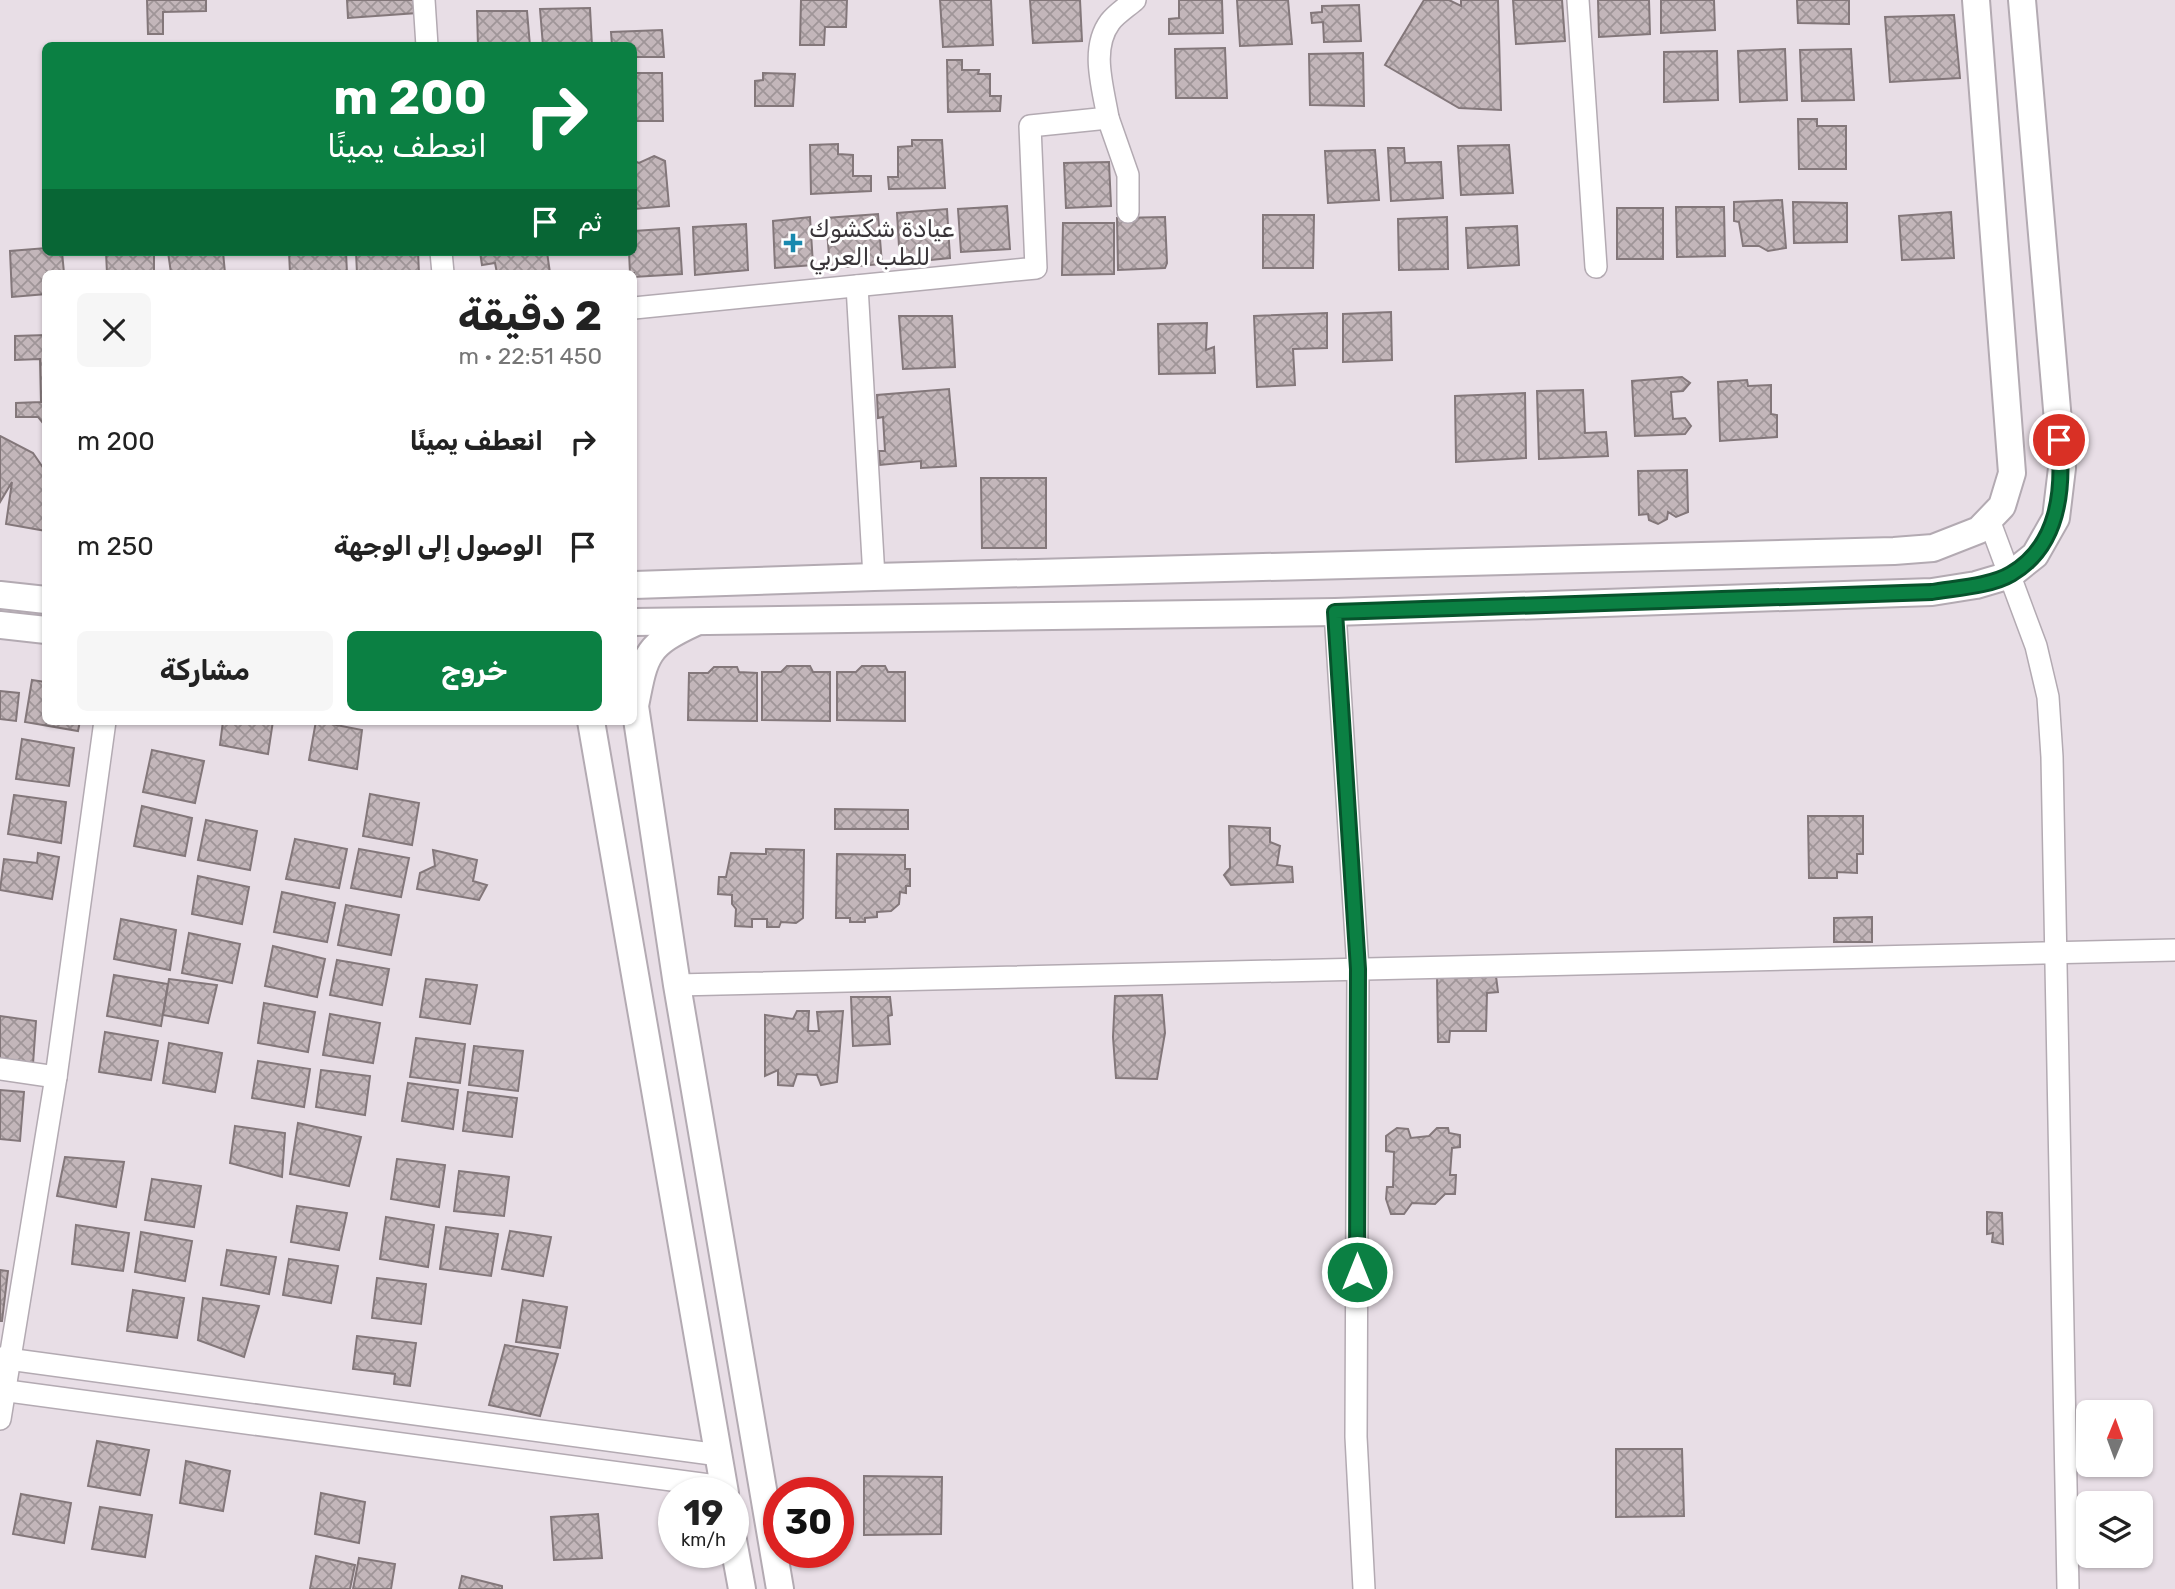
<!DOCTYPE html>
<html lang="ar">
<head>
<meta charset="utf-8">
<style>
  :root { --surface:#fff; --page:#f6f6f6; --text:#222; --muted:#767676; --accent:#0b8043 }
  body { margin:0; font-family:Rubik,Vazirmatn,sans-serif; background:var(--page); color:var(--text); direction:rtl; height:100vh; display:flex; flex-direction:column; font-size:26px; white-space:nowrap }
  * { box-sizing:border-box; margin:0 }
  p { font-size:23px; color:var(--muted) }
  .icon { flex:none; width:38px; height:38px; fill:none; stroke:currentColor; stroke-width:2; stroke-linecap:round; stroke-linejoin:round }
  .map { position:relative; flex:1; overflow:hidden; direction:ltr }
  .side { position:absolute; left:42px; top:270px; width:595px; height:455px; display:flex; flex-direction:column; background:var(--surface); border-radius:10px; box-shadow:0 2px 5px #0004; direction:rtl }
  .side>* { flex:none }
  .hud { position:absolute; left:42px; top:42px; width:595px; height:214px; border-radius:10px; box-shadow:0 2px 5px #0004; direction:rtl; background:#0b8043; color:#fff; overflow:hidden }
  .needle { width:46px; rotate:1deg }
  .tools { position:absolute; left:2076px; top:1400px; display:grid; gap:14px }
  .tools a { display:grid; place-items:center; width:77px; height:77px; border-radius:10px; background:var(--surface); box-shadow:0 2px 5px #0004; font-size:35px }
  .speed { position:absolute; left:658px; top:1477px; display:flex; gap:14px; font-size:35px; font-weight:700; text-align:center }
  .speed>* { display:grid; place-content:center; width:91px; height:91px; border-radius:50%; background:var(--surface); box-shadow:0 2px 5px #0004; line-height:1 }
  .speed small { font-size:18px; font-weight:400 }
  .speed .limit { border:10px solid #d22; background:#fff; color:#111 }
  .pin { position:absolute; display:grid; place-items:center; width:60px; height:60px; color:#fff; margin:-30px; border:4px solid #fff; border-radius:50%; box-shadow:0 2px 7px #0007 }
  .me { position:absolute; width:77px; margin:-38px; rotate:0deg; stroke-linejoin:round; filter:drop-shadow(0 0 5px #0008) }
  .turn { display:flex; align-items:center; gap:24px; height:147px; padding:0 35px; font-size:32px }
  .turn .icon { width:91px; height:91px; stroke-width:2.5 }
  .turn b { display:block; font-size:49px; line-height:60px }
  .then { display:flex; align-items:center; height:66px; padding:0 35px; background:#0003; gap:14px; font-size:26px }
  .round { display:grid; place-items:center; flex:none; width:74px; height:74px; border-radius:10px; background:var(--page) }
  .head { display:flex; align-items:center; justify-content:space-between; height:119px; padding:0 35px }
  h1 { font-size:42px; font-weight:700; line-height:52px }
  .cta { display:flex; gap:14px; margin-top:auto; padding:14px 35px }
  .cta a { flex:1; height:80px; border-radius:10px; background:var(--accent); color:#fff; font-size:28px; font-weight:700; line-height:80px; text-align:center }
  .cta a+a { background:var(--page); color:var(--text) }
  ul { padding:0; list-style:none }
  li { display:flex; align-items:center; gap:21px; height:105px; padding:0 35px }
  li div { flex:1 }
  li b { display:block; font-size:26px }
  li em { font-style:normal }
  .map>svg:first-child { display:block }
  .building { fill:url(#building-cross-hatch); stroke:#83777a; stroke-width:2 }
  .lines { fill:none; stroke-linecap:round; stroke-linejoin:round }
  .minor-casing { stroke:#b3aab2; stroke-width:24 }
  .tertiary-casing { stroke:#b3aab2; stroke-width:30 }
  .minor { stroke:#fff; stroke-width:21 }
  .tertiary { stroke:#fff; stroke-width:26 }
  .route-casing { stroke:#07532c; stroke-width:18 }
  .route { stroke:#0b8043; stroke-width:12 }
  .poi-dot { fill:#1889af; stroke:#fff; stroke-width:2.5 }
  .labels { text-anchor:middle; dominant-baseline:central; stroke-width:6; stroke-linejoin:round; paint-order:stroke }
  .poi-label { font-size:24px; fill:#393539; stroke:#fff; text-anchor:start }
</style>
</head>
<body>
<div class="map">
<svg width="2175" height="1589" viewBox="0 0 2175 1589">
  <defs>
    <pattern id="building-cross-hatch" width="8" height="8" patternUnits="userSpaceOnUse" patternTransform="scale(1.75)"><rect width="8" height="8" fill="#c3b6ba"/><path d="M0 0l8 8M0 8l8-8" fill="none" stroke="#9f9598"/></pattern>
  </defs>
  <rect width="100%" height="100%" fill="#e8dee6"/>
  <g class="building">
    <path d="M147 0H206V11L163 12V34H148Z"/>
    <path d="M347 0H416L417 13 348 18Z"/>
    <path d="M801 0H847L846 27H825L824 45H800Z"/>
    <path d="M940 0H991L993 45 943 47Z"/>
    <path d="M1030 0H1080L1082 41 1033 43Z"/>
    <path d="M1179 0H1222L1223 33 1169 34V19L1179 18Z"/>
    <path d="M1237 0H1288L1292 44 1240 46Z"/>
    <path d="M1424 0H1449L1461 6V0H1498L1501 110 1459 108 1385 65Z"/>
    <path d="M1513 0H1562L1565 41 1516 44Z"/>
    <path d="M1598 0H1649L1650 34 1599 37Z"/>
    <path d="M1661 0H1714L1715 30 1661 33Z"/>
    <path d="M1797 0H1849V24L1798 23Z"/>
    <path d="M1359 5 1361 41 1324 42 1323 22 1312 23 1311 13 1322 12V6Z"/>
    <path d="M590 8 592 46H543L540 9Z"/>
    <path d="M477 11H527L530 46H478Z"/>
    <path d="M1954 15 1960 78 1890 82 1885 17Z"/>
    <path d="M662 30 664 57H634V46H612L611 32Z"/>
    <path d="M1225 48 1227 98H1176L1175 49Z"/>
    <path d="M1785 49 1787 100 1740 102 1738 51Z"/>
    <path d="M1851 49 1854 100 1802 101 1800 50Z"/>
    <path d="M1717 51 1718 100 1664 102V52Z"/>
    <path d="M1363 53 1364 106 1310 105 1309 54Z"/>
    <path d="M947 60H962V70H979L978 74H990V96H1001L1000 111 948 112Z"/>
    <path d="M634 73H662L663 121H634Z"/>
    <path d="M763 73 795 74 793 106H755V81L763 80Z"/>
    <path d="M1798 119H1817V126H1846V169H1799Z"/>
    <path d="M912 140H942L945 188 889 189 888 177H898V147L912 146Z"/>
    <path d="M838 144V154L853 155V176H871V191L811 194 810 145Z"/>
    <path d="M1509 145 1513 193 1461 195 1458 146Z"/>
    <path d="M1388 148H1404L1405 163 1441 162 1443 198 1391 201Z"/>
    <path d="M1375 150 1379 200 1328 203 1325 151Z"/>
    <path d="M654 156 665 161 669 206 634 209V161L639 163Z"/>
    <path d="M1109 162 1111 206 1066 208 1064 163Z"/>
    <path d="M1782 200 1786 248 1768 251 1759 246H1743L1739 222 1734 221V202Z"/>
    <path d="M1793 202 1847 203V242L1794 243Z"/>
    <path d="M1007 206 1010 249 961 252 958 209Z"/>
    <path d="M1676 207H1724L1725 256 1677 257Z"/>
    <rect x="1617" y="208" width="46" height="51"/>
    <path d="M947 209 950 258 900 263 897 213Z"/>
    <path d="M1951 212 1954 258 1902 260 1899 216Z"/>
    <path d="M878 214 882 264 830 268 826 218Z"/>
    <path d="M1263 215H1314L1313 268H1263Z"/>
    <path d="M810 217 813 265 775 268 773 221Z"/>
    <path d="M1165 217 1167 263 1165 268 1118 270 1117 218Z"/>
    <path d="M1447 217 1448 269 1399 270 1398 219Z"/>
    <path d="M1063 223H1114V274L1062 275Z"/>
    <path d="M746 224 748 270 695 275 693 227Z"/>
    <path d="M1517 226 1519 265 1468 268 1466 228Z"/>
    <path d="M679 228 682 274 634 277V273H630L629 252H634V231Z"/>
    <path d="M46 248V252H62L64 273H46V294L12 297 10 251Z"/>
    <path d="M106 252H154V273H107Z"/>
    <path d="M168 252H223L225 273H171Z"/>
    <path d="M289 252H346L347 273H290Z"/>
    <path d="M356 252H418L419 273H357Z"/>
    <path d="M480 252H547L550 273H497L495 263 482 265Z"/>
    <path d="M1391 312 1392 360 1343 362V314Z"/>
    <path d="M1327 313V348L1293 349 1295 385 1257 387 1254 316Z"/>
    <path d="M899 316H952L955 367 903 369Z"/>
    <path d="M1207 323 1206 350 1214 347 1215 373 1159 374 1158 324Z"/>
    <path d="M46 335V427L38 417H16V403L41 402 40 359 15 360V336Z"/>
    <path d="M1682 377 1690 383 1683 391 1671 392 1673 419 1685 418 1691 426 1685 434 1635 436 1632 381Z"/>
    <path d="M1747 380 1748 386 1771 385V414L1777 415V437L1720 441 1718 382Z"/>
    <path d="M949 389 956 466 921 468V461L880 465 879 451H885L883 417 878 418 877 395Z"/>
    <path d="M1583 390 1585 433 1606 432 1608 456 1539 459 1537 391Z"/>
    <path d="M1525 393 1526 458 1456 462 1455 396Z"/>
    <path d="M0 436 33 453 46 472V531L6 524 12 482 0 502Z"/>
    <path d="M1687 470 1688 512 1676 517 1668 512 1667 519 1658 524 1649 520 1648 514 1639 515 1638 471Z"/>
    <path d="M981 478H1046V548H982Z"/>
    <path d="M787 666H810L813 672H830V721L762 720V672H781Z"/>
    <path d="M862 666H885L888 672H905V721L837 720V672H856Z"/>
    <path d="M714 667H737L739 672 757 673V721L688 720 689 673H708Z"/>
    <path d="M32 680 46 682V721H80L78 731 25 722Z"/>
    <path d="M0 691 19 693 16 721 0 719Z"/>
    <path d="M223 721H273L268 754 220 745Z"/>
    <path d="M316 721 362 730 357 769 309 760Z"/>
    <path d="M22 739 74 748 69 786 16 779Z"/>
    <path d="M152 750 204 761 195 803 143 792Z"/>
    <path d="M370 794 419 803 412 845 363 836Z"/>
    <path d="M14 795 66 802 61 843 8 834Z"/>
    <path d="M142 806 192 818 185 856 134 846Z"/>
    <path d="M835 809 908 810V829H835Z"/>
    <path d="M1808 816H1863V854H1857V873L1837 872V878H1809Z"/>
    <path d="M206 820 257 831 250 870 198 860Z"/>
    <path d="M1229 826 1270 828V842L1280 846 1277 865 1292 867 1293 882 1231 885 1224 875 1230 868Z"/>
    <path d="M295 839 347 849 339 888 286 879Z"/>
    <path d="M359 849 409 858 401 897 351 888Z"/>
    <path d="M766 849 804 850 803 918 796 923 781 922 779 927H767V919H752V927L735 926 736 909 732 904V895L718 894 719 877H726L731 853 766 854Z"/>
    <path d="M433 850 477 860 473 881 487 885 479 900 417 889 420 873 435 866Z"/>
    <path d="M38 853 59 857 52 899 0 890 4 859 37 863Z"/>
    <path d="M837 854 905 855V869H910V886H906V893L900 892 899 904 891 911 877 912V917L865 918V922H850V918H836Z"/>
    <path d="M198 876 249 887 242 924 192 914Z"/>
    <path d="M282 892 335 903 327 942 274 932Z"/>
    <path d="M346 905 399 915 391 955 338 945Z"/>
    <path d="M1872 917V942H1834V918Z"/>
    <path d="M121 919 176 930 170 970 114 959Z"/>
    <path d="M189 933 240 944 232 983 182 973Z"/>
    <path d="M273 946 325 959 317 997 265 986Z"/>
    <path d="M337 960 389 969 382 1005 330 995Z"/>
    <path d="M1452 973V978L1496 976 1498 992 1487 993 1486 1031H1450L1449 1042H1438L1437 974Z"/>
    <path d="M114 975 168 984 161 1026 107 1016Z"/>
    <path d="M169 979 217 985 208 1023 163 1015Z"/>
    <path d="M426 979 477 985 470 1024 420 1017Z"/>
    <path d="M1162 995 1165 1033 1157 1079 1116 1078 1113 1037 1115 996Z"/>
    <path d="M851 997H890L892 1015 888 1016 890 1044 853 1046Z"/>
    <path d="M264 1003 315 1012 308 1052 258 1043Z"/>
    <path d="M797 1011H809L808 1031H819L817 1012 843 1011 837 1082 821 1085 817 1075 797 1074 793 1086 778 1085V1070L765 1076V1015L793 1019Z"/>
    <path d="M330 1014 380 1023 373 1063 323 1055Z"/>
    <path d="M0 1016 36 1021 33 1064 0 1060Z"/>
    <path d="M105 1032 158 1041 151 1080 99 1072Z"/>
    <path d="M416 1038 465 1044 460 1083 410 1077Z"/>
    <path d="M169 1043 222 1053 215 1092 163 1083Z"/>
    <path d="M474 1046 523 1051 518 1091 469 1085Z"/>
    <path d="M258 1061 310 1069 304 1107 252 1098Z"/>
    <path d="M321 1070 370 1076 365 1115 316 1107Z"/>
    <path d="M408 1083 458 1090 453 1129 402 1121Z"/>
    <path d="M0 1090 24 1092 20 1141 0 1139Z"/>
    <path d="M468 1092 517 1098 512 1137 463 1131Z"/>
    <path d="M298 1123 361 1137 349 1186 290 1174Z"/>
    <path d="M235 1126 285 1133 282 1177 230 1163Z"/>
    <path d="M1397 1128 1408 1129 1411 1138 1429 1136 1437 1128H1448L1449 1133 1460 1135V1147L1452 1148 1450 1175H1456L1455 1194H1445L1435 1204 1412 1203 1404 1214H1391L1386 1199 1387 1187H1393L1394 1152 1386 1151V1136Z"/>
    <path d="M65 1157 124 1162 116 1207 57 1196Z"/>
    <path d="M397 1159 445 1165 439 1207 391 1199Z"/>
    <path d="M459 1171 509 1177 504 1216 454 1211Z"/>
    <path d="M152 1179 201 1186 194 1227 145 1220Z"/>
    <path d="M297 1206 347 1213 339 1250 291 1242Z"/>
    <path d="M1987 1212 2002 1213 2003 1244 1992 1242 1993 1233 1987 1234Z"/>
    <path d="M386 1217 434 1225 428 1267 380 1259Z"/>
    <path d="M76 1225 129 1233 123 1271 72 1264Z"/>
    <path d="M446 1227 498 1234 491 1276 440 1269Z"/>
    <path d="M510 1231 551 1237 543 1276 502 1269Z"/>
    <path d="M141 1232 192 1241 185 1281 135 1272Z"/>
    <path d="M227 1250 276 1257 269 1294 221 1285Z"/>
    <path d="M289 1259 338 1266 331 1303 283 1295Z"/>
    <path d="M0 1270 8 1271 2 1321H0Z"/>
    <path d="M377 1278 426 1284 421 1324 372 1318Z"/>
    <path d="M133 1290 184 1298 177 1338 127 1331Z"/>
    <path d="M203 1298 259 1306 244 1357 198 1340Z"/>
    <path d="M523 1300 567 1307 560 1348 516 1342Z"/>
    <path d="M357 1336 416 1343 410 1386 394 1384 395 1374 353 1369Z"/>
    <path d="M505 1345 558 1354 540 1416 489 1405Z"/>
    <path d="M97 1441 149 1450 140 1495 88 1486Z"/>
    <path d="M1616 1449H1682L1684 1516 1616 1517Z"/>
    <path d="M186 1461 230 1471 223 1511 180 1503Z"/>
    <path d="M864 1476 942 1477 941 1534 864 1535Z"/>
    <path d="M321 1493 365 1502 359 1543 315 1534Z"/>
    <path d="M21 1494 71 1503 64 1543 13 1534Z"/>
    <path d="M100 1507 152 1515 145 1557 92 1549Z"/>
    <path d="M598 1514 602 1558 554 1560 551 1517Z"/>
    <path d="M316 1556 355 1565 350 1589H310Z"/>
    <path d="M359 1558 395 1564 391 1589H353Z"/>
    <path d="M462 1576 502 1586V1589H459Z"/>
  </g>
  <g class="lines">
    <g class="minor-casing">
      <g id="minor">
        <path d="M424 0 427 46"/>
        <path d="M1578 0 1596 267"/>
        <path d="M1108 118 1128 175V212"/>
        <path d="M441 252 443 273"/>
        <path d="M857 286 874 577"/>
        <path d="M634 308 1036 268 1030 126 1108 118C1103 87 1090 49 1110 22 1116 14 1127 7 1135 0"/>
        <path d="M1989 520 2036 646 2048 697 2052 757 2068 1589"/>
        <path d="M1335 612 1358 969 1356 1437 1364 1589"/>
        <path d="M677 985 2175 950"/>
        <path d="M0 1069 56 1077"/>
        <path d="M0 1358 719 1455"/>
        <path d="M0 1390 724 1487"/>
        <path d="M0 1419 56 1077 105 721"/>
      </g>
    </g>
    <g class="tertiary-casing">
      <g id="tertiary">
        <path d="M634 585 874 577 1894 551 1933 548 1979 530 2002 506 2012 473 1976 0"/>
        <path d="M0 595 46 600"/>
        <path d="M634 622 1335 612 1932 592 1976 585 2010 575 2035 555 2056 518 2062 468 2022 0"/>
        <path d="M696 622C646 645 645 654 635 706L677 985 780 1589"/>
        <path d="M0 625 46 630"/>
        <path d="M591 721 725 1493"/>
        <path d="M733 1540 742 1589"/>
      </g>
    </g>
    <use href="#minor" class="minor"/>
    <use href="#tertiary" class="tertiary"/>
  </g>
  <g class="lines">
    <g class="route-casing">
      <path id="route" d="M1357 1272 1358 969 1335 612 1932 592C1955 588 1991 586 2011 574 2059 546 2064 490 2059 440"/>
    </g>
    <use href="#route" class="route"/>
  </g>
  <path class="poi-dot" d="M789.5 232.5h7v7h7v7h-7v7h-7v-7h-7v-7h7z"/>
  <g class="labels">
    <g class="poi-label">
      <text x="809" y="229">عيادة شكشوك<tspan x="809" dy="28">للطب العربي</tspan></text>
    </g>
  </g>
</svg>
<div class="tools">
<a><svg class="needle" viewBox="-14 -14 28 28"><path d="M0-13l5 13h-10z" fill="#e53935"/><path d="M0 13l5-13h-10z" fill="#767676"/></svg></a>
<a><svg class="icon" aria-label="layers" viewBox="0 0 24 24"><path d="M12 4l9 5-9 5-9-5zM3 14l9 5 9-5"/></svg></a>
</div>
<div class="speed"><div>19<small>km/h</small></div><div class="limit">30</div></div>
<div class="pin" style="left:2059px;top:440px;background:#d93025"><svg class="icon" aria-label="arrive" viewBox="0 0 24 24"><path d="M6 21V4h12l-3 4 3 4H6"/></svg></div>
<svg class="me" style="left:1357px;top:1272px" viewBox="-20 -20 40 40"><circle r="17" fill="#0b8043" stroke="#fff" stroke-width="3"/><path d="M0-11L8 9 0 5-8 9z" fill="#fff"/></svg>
<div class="hud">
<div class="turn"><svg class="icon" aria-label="right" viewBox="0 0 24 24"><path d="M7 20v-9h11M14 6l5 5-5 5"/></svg><div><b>200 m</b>انعطف يمينًا</div></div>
<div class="then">ثم<svg class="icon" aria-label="arrive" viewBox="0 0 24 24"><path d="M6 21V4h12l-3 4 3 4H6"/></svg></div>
</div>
<section class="side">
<div class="head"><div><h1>2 دقيقة</h1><p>450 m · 22:51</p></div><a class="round"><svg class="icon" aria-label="close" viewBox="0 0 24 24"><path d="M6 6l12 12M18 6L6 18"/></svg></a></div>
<ul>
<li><svg class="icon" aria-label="right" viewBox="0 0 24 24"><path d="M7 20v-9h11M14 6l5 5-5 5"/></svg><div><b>انعطف يمينًا</b></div><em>200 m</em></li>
<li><svg class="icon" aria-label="arrive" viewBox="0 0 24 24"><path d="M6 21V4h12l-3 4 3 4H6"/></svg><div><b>الوصول إلى الوجهة</b></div><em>250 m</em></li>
</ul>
<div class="cta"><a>خروج</a><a>مشاركة</a></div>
</section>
</div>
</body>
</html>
